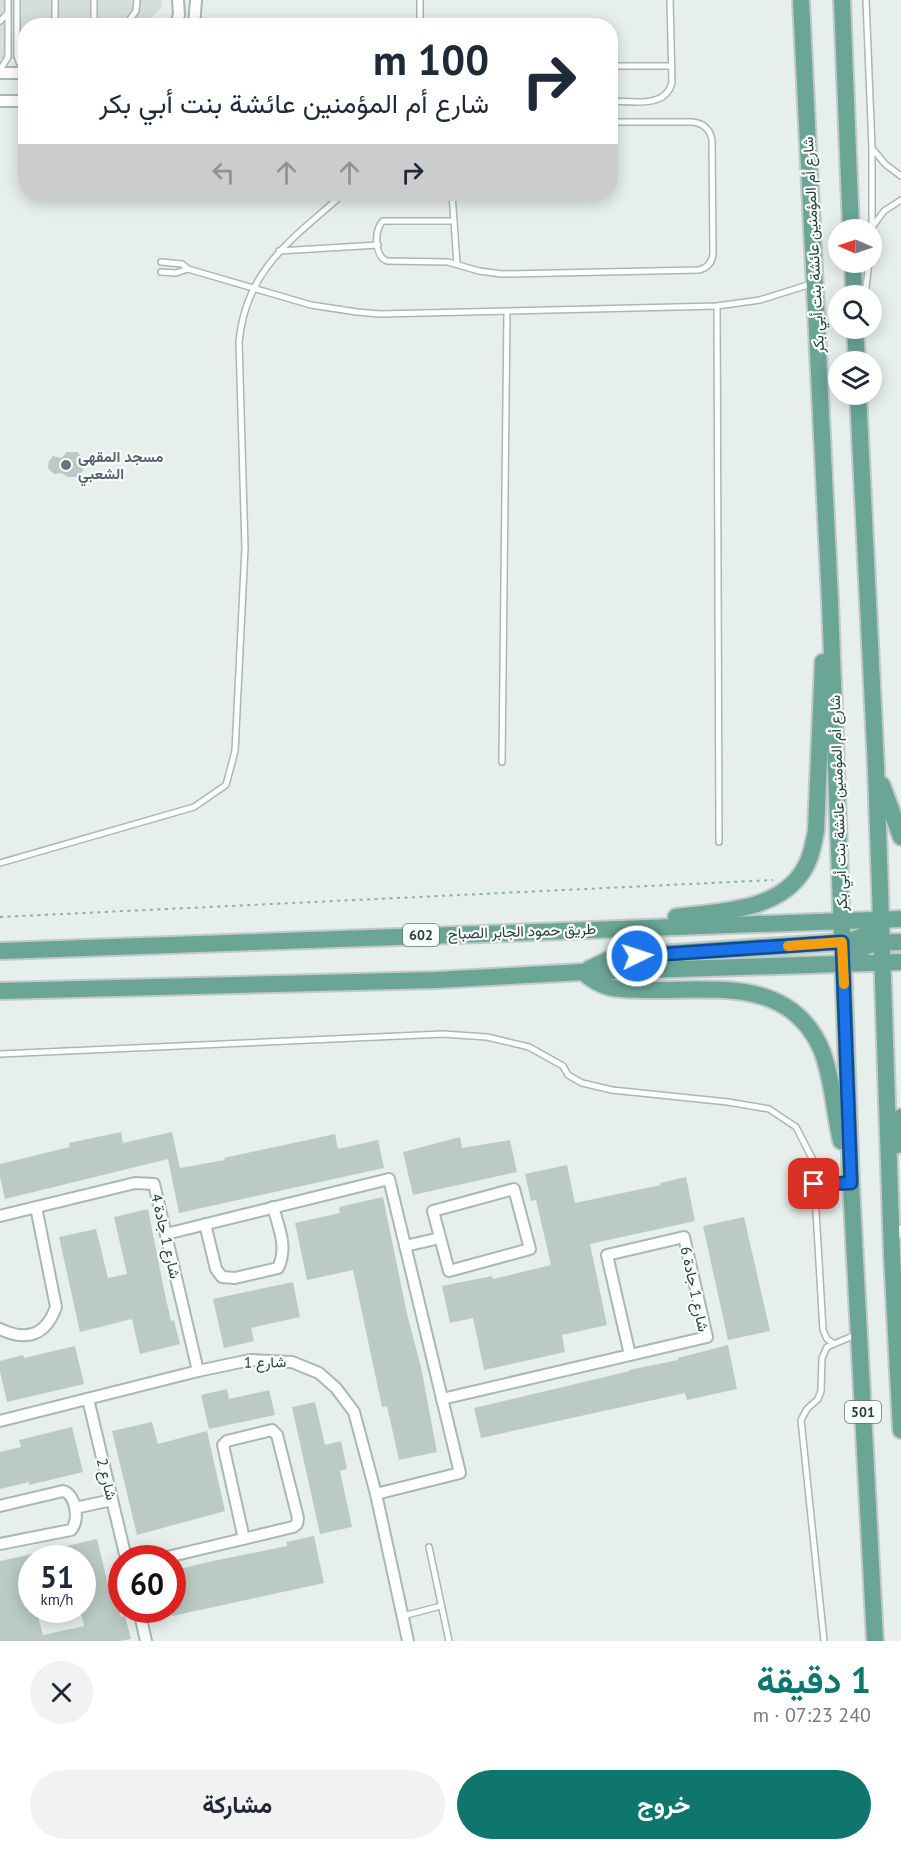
<!DOCTYPE html>
<html lang="ar">
<head>
<meta charset="utf-8">
<style>
  :root { --surface:#fff; --page:#f2f2f3; --text:#1f2937; --muted:#747a83; --accent:#0f766e }
  body { margin:0; font-family:"PT Sans",Vazirmatn,sans-serif; background:var(--page); color:var(--text); direction:rtl; height:100vh; display:flex; flex-direction:column; font-size:22px; white-space:nowrap }
  * { box-sizing:border-box; margin:0 }
  p { font-size:20px; color:var(--muted) }
  .icon { flex:none; width:33px; height:33px; fill:none; stroke:currentColor; stroke-width:2; stroke-linecap:round; stroke-linejoin:round }
  .map { position:relative; height:1641px; overflow:hidden; direction:ltr }
  .side { display:flex; flex-direction:column; background:var(--surface); flex:1 }
  .side>* { flex:none }
  .hud { position:absolute; left:18px; top:18px; width:600px; height:183px; border-radius:24px; box-shadow:0 3px 15px #0003; direction:rtl; background:#fff; color:var(--text); overflow:hidden }
  .needle { width:39px; rotate:272deg }
  .tools { position:absolute; left:828px; top:219px; display:grid; gap:12px }
  .tools a { display:grid; place-items:center; width:54px; height:54px; border-radius:50%; background:var(--surface); box-shadow:0 3px 15px #0003; font-size:30px }
  .speed { position:absolute; left:18px; top:1545px; display:flex; gap:12px; font-size:30px; font-weight:700; text-align:center }
  .speed>* { display:grid; place-content:center; width:78px; height:78px; border-radius:50%; background:var(--surface); box-shadow:0 3px 15px #0003; line-height:1 }
  .speed small { font-size:15px; font-weight:400 }
  .speed .limit { border:9px solid #d22; background:#fff; color:#111 }
  .pin { position:absolute; display:grid; place-items:center; width:51px; height:51px; color:#fff; margin:-26px; border-radius:12px; box-shadow:0 3px 9px #0006 }
  .me { position:absolute; width:66px; margin:-33px; rotate:86deg; stroke-linejoin:round; filter:drop-shadow(0 0 4px #0008) }
  .turn { display:flex; align-items:center; gap:21px; height:126px; padding:0 30px; font-size:27px }
  .turn .icon { width:78px; height:78px; stroke-width:2.5 }
  .turn b { display:block; font-size:42px; line-height:51px }
  .lanes { display:flex; align-items:center; height:57px; padding:0 30px; background:#0003; justify-content:center; gap:30px; direction:ltr }
  .lanes .off { opacity:.35 }
  .round { display:grid; place-items:center; flex:none; width:63px; height:63px; border-radius:32px; background:var(--page) }
  .headline { display:flex; align-items:center; justify-content:space-between; height:102px; padding:0 30px }
  h1 { font-size:36px; font-weight:700; line-height:45px; color:var(--accent) }
  .cta { display:flex; gap:12px; margin-top:auto; padding:12px 30px }
  .cta a { flex:1; height:69px; border-radius:36px; background:var(--accent); color:#fff; font-size:24px; font-weight:700; line-height:69px; text-align:center }
  .cta a+a { background:var(--page); color:var(--text) }
  .map>svg:first-child { display:block }
  .built { fill:#d4dfda }
  .building { fill:#bbcac4 }
  .lines { fill:none; stroke-linecap:round; stroke-linejoin:round }
  .service-casing { stroke:#a8b8b2; stroke-width:8 }
  .minor-casing { stroke:#a8b8b2; stroke-width:14 }
  .primary-casing { stroke:#c2cac8; stroke-width:20 }
  .path { stroke:#86b3a5; stroke-width:2; stroke-dasharray:3 4.5; stroke-linecap:butt }
  .service { stroke:#fff; stroke-width:5 }
  .minor { stroke:#fff; stroke-width:10 }
  .primary { stroke:#6aa596; stroke-width:16 }
  .route-casing { stroke:#114b97; stroke-width:15 }
  .route { stroke:#1a73e8; stroke-width:10 }
  .slow { stroke:#f59e0b; stroke-width:10 }
  .worship-dot { fill:#6b7280; stroke:#f7fbf9; stroke-width:2 }
  .labels { text-anchor:middle; dominant-baseline:central; stroke-width:4.5; stroke-linejoin:round; paint-order:stroke }
  .shield { fill:#f7fbf9; stroke:#637a73; stroke-width:1.5 }
  .shield-label { font-size:14px; font-weight:bold; fill:#24423a }
  .street-label { font-size:15px; fill:#24423a; stroke:#f7fbf9 }
  .worship-label { font-size:15px; font-weight:bold; fill:#5b616d; stroke:#f7fbf9; text-anchor:start }
</style>
</head>
<body>
<div class="map">
<svg width="901" height="1641" viewBox="0 0 901 1641">
  <rect width="100%" height="100%" fill="#e6efeb"/>
  <path class="built" d="M0 0H162V6L145 25 26 26 25 59H0Z"/>
  <g class="building">
    <path d="M67 452H77L84 459 83 471 77 477H68L61 473 54 474 48 468 49 461 53 456 61 458Z"/>
    <path d="M121 1132 123 1143 172 1132 180 1168 225 1160 224 1158 335 1134 338 1149 378 1140 384 1168 179 1213 168 1159 5 1199 0 1177V1164L70 1147 69 1143Z"/>
    <path d="M460 1137 462 1148 510 1140 517 1172 413 1195 403 1152Z"/>
    <path d="M567 1165 575 1203 661 1185 660 1183 686 1177 695 1221 590 1244 607 1325 562 1335 565 1352 484 1370 473 1318 450 1323 442 1286 492 1276 493 1279 551 1265 536 1200 531 1201 525 1174Z"/>
    <path d="M383 1197 407 1314 421 1367 437 1452 399 1460 387 1406 382 1407 353 1270 307 1280 295 1223 340 1213 339 1207Z"/>
    <path d="M148 1209 164 1290 171 1321 174 1320 180 1344 140 1354 132 1319 80 1332 59 1237 96 1229 108 1278 127 1274 114 1217Z"/>
    <path d="M744 1217 770 1331 728 1340 703 1226Z"/>
    <path d="M293 1282 300 1317 251 1328 254 1341 224 1348 213 1299Z"/>
    <path d="M728 1345 737 1389 687 1400 685 1393 481 1438 474 1408 630 1371 629 1370 678 1360V1358Z"/>
    <path d="M75 1346 84 1384 7 1402 0 1372V1361L23 1355 24 1358Z"/>
    <path d="M227 1389 229 1399 269 1390 275 1415 209 1429 201 1395Z"/>
    <path d="M315 1402 325 1445 341 1441 347 1469 340 1471 352 1527 320 1534 292 1407Z"/>
    <path d="M152 1422 158 1444 207 1431 225 1511 137 1535 112 1431Z"/>
    <path d="M72 1427 83 1472 29 1485V1482L0 1489V1452L21 1447 19 1440Z"/>
    <path d="M314 1536 324 1583 172 1616V1571L208 1562 287 1546 286 1542Z"/>
    <path d="M97 1539 110 1593 115 1591 121 1617 125 1616 131 1639 120 1641H0V1561L32 1554V1610H36L43 1635 84 1626 80 1610H82V1558H33L32 1554Z"/>
  </g>
  <g class="lines">
    <g class="service-casing">
      <g id="service">
        <path d="M17 0V55L19 62 26 70"/>
        <path d="M55 0V26"/>
        <path d="M420 0V26"/>
        <path d="M866 0 872 148V233"/>
        <path d="M0 21 7 14"/>
        <path d="M94 26V0"/>
        <path d="M125 26 136 11 137 0"/>
        <path d="M610 66H671"/>
        <path d="M0 70 8 57V0"/>
        <path d="M610 101C631 101 665 109 672 83L670 0"/>
        <path d="M872 148 885 164 901 176"/>
        <path d="M452 194 457 264"/>
        <path d="M453 197H542"/>
        <path d="M555 197H584L596 194"/>
        <path d="M454 221H383C374 229 374 256 387 261L448 262 479 271 502 274 699 270C707 268 712 263 713 254L712 140C710 129 703 123 692 122H610"/>
        <path d="M873 226 884 211 901 200"/>
        <path d="M279 251 378 245"/>
        <path d="M161 262 182 264 188 269 311 305 357 312 380 314 717 306 760 300 811 284"/>
        <path d="M161 272 176 273 188 269"/>
        <path d="M865 296 869 262"/>
        <path d="M717 306 719 842"/>
        <path d="M502 762 507 312"/>
        <path d="M0 863 194 807 226 785 235 751 245 548 239 342C246 268 293 239 343 194"/>
        <path d="M0 1054 443 1034 487 1037 529 1047 563 1066 568 1075 582 1083 612 1090 728 1102 769 1109 796 1127 813 1160 823 1330 827 1339 833 1343"/>
        <path d="M814 1184 849 1183"/>
        <path d="M897 1239 901 1228"/>
        <path d="M429 1547 449 1641"/>
        <path d="M403 1616 441 1606"/>
        <path d="M824 1641 801 1420 807 1409 818 1399 821 1391 822 1358 827 1347 855 1335"/>
      </g>
    </g>
    <g class="minor-casing">
      <g id="minor">
        <path d="M175 26 179 15 178 0"/>
        <path d="M194 26 196 0"/>
        <path d="M0 73H26"/>
        <path d="M0 101H26"/>
        <path d="M514 1189 530 1249 449 1271 433 1211Z"/>
        <path d="M0 1216 135 1183 154 1184 198 1371"/>
        <path d="M205 1224 216 1269 222 1277 235 1278 278 1268C288 1248 279 1228 273 1207"/>
        <path d="M166 1234 389 1179 460 1473 376 1494"/>
        <path d="M405 1246 440 1238"/>
        <path d="M0 1329C27 1342 46 1335 56 1307L36 1207"/>
        <path d="M88 1399 126 1558"/>
        <path d="M442 1399 707 1337 684 1237 607 1255 630 1355"/>
        <path d="M0 1421 198 1371 250 1360 292 1362 319 1373 336 1388 354 1412 376 1494 408 1641"/>
        <path d="M0 1506 63 1491C76 1494 80 1521 71 1530L0 1544"/>
        <path d="M75 1508 112 1500"/>
        <path d="M163 1558 293 1527 297 1524 298 1518 277 1435 272 1430 227 1441 223 1445 244 1539"/>
        <path d="M139 1610 146 1641"/>
      </g>
    </g>
    <g class="primary-casing">
      <g id="primary">
        <path d="M801 0 830 601 851 1183 875 1641"/>
        <path d="M842 0 851 230"/>
        <path d="M853 262 854 296"/>
        <path d="M855 328 857 362"/>
        <path d="M858 394 876 768 892 1255 901 1430"/>
        <path d="M882 785 901 837"/>
        <path d="M676 917C719 911 777 912 803 871 811 859 813 845 816 831L823 662"/>
        <path d="M0 951 901 919"/>
        <path d="M843 964C862 944 874 942 901 942"/>
        <path d="M589 969 614 957 842 942C863 938 867 935 881 919"/>
        <path d="M583 972C604 991 619 989 646 990 713 991 791 976 822 1051 833 1080 834 1111 841 1141"/>
        <path d="M0 991 436 980 583 972 901 962"/>
        <path d="M897 1145 901 1117"/>
      </g>
    </g>
    <path class="path" d="M0 917 773 880"/>
    <use href="#service" class="service"/>
    <use href="#minor" class="minor"/>
    <use href="#primary" class="primary"/>
  </g>
  <g class="lines">
    <g class="route-casing">
      <path id="route" d="M637 956 842 942 851 1183 814 1184"/>
    </g>
    <use href="#route" class="route"/>
    <path class="slow" d="M788 946 842 942 844 984"/>
  </g>
  <circle class="worship-dot" cx="66" cy="465" r="6"/>
  <g class="labels">
    <g class="shield">
      <rect x="403" y="924" width="36" height="22" rx="4.5"/>
      <rect x="845" y="1401" width="36" height="22" rx="4.5"/>
    </g>
    <g class="shield-label">
      <text x="421" y="935">602</text>
      <text x="863" y="1412">501</text>
    </g>
    <g class="street-label">
      <text transform="translate(813 245) rotate(-93)">شارع أم المؤمنين عائشة بنت أبي بكر</text>
      <text transform="translate(838 803) rotate(-92)">شارع أم المؤمنين عائشة بنت أبي بكر</text>
      <text transform="translate(522 931) rotate(-2)">طريق حمود الجابر الصباح</text>
      <text transform="translate(166 1236) rotate(77)">شارع 1 جادة 4</text>
      <text transform="translate(695 1289) rotate(78)">شارع 1 جادة 6</text>
      <text transform="translate(265 1362) rotate(-1)">شارع 1</text>
      <text transform="translate(107 1479) rotate(76)">شارع 2</text>
    </g>
    <g class="worship-label">
      <text x="78" y="456">مسجد المقهى<tspan x="78" dy="17">الشعبي</tspan></text>
    </g>
  </g>
</svg>
<div class="tools">
<a><svg class="needle" viewBox="-14 -14 28 28"><path d="M0-13l5 13h-10z" fill="#e53935"/><path d="M0 13l5-13h-10z" fill="#747a83"/></svg></a>
<a><svg class="icon" aria-label="search" viewBox="0 0 24 24"><circle cx="10" cy="10" r="6"/><path d="M15 15l6 6"/></svg></a>
<a><svg class="icon" aria-label="layers" viewBox="0 0 24 24"><path d="M12 4l9 5-9 5-9-5zM3 14l9 5 9-5"/></svg></a>
</div>
<div class="speed"><div>51<small>km/h</small></div><div class="limit">60</div></div>
<div class="pin" style="left:814px;top:1184px;background:#d93025"><svg class="icon" aria-label="arrive" viewBox="0 0 24 24"><path d="M6 21V4h12l-3 4 3 4H6"/></svg></div>
<svg class="me" style="left:637px;top:956px" viewBox="-20 -20 40 40"><circle r="17" fill="#1a73e8" stroke="#fff" stroke-width="3"/><path d="M0-11L8 9 0 5-8 9z" fill="#fff"/></svg>
<div class="hud">
<div class="turn"><svg class="icon" aria-label="right" viewBox="0 0 24 24"><path d="M7 20v-9h11M14 6l5 5-5 5"/></svg><div><b>100 m</b>شارع أم المؤمنين عائشة بنت أبي بكر</div></div>
<div class="lanes"><svg class="icon off" aria-label="left" viewBox="0 0 24 24"><path d="M17 20v-9H6M10 6l-5 5 5 5"/></svg><svg class="icon off" aria-label="ahead" viewBox="0 0 24 24"><path d="M12 20V5M6 11l6-6 6 6"/></svg><svg class="icon off" aria-label="ahead" viewBox="0 0 24 24"><path d="M12 20V5M6 11l6-6 6 6"/></svg><svg class="icon" aria-label="right" viewBox="0 0 24 24"><path d="M7 20v-9h11M14 6l5 5-5 5"/></svg></div>
</div>
</div>
<section class="side">
<div class="headline"><div><h1>1 دقيقة</h1><p>240 m · 07:23</p></div><a class="round"><svg class="icon" aria-label="close" viewBox="0 0 24 24"><path d="M6 6l12 12M18 6L6 18"/></svg></a></div>
<div class="cta"><a>خروج</a><a>مشاركة</a></div>
</section>
</body>
</html>
